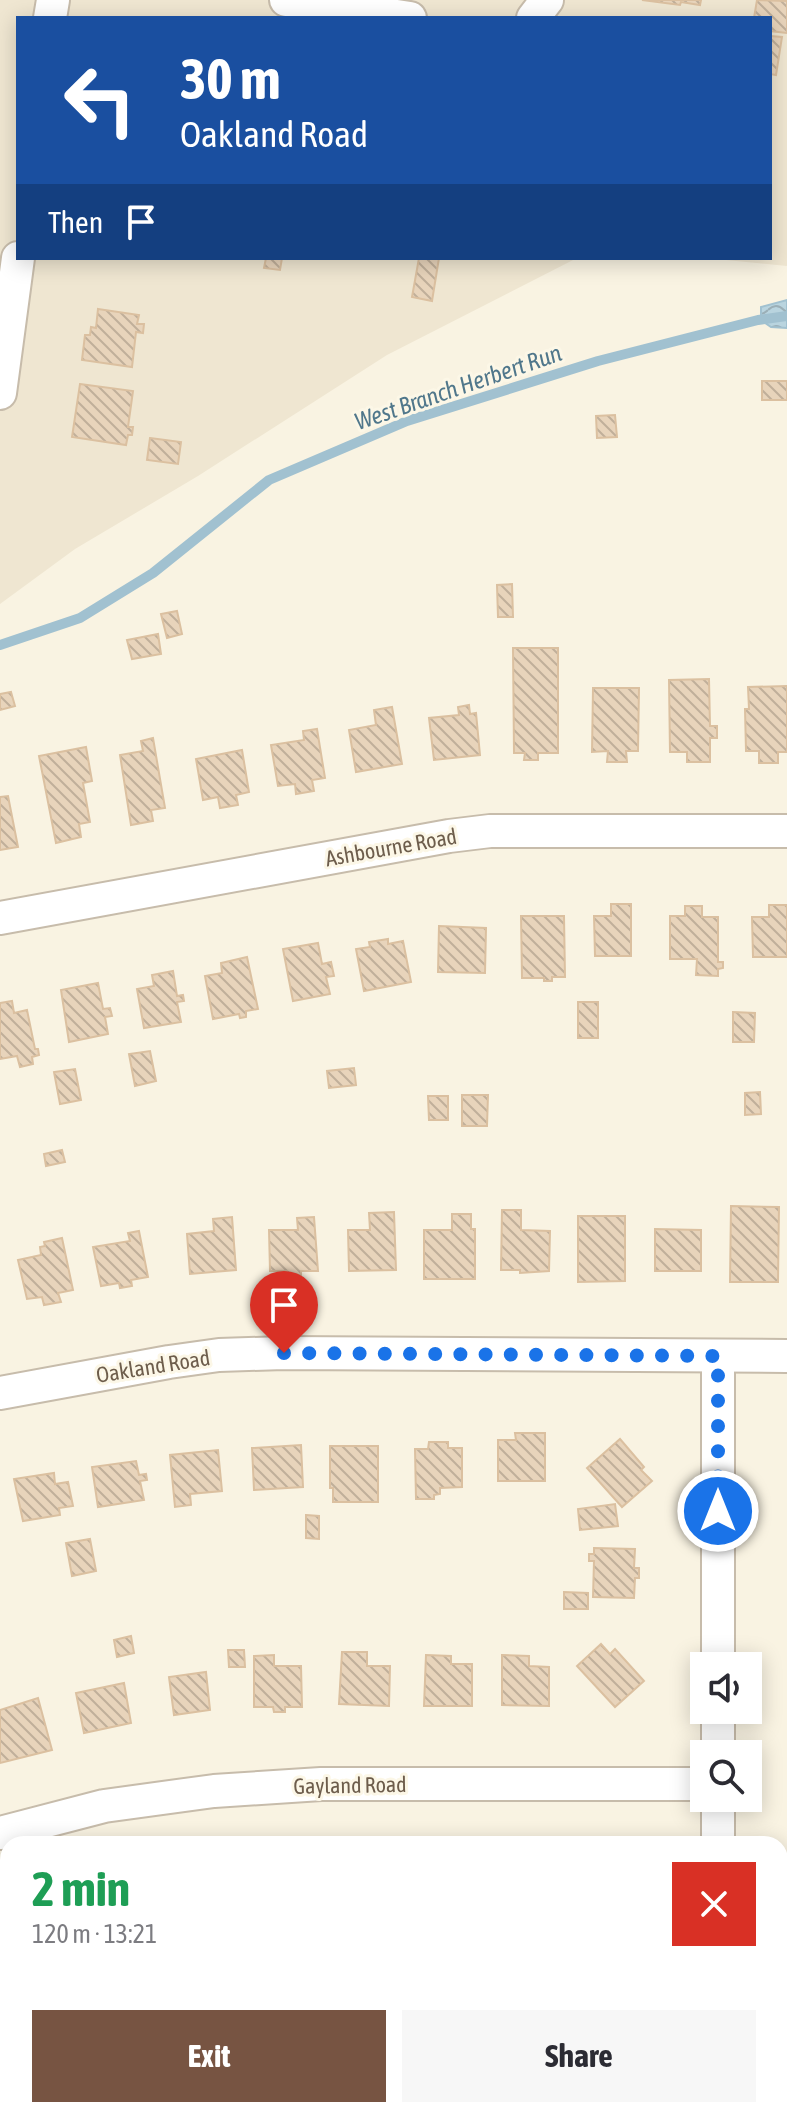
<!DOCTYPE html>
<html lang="en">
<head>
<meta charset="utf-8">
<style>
  :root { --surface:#fff; --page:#f7f7f7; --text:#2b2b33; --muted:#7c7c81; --accent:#775442 }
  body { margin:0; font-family:"Asap Condensed",sans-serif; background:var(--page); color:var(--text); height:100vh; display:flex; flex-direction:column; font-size:30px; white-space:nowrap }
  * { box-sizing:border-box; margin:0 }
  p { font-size:26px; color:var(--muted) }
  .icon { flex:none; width:44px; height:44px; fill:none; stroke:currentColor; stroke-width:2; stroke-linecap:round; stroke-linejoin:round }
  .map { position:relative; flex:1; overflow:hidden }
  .details { position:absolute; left:0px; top:1836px; width:788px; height:282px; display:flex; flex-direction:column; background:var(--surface); border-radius:24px 24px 0 0; box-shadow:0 4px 20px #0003 }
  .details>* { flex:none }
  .banner { position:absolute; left:16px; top:16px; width:756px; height:244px; border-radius:0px; box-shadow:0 4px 20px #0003; background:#1a4fa0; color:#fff; overflow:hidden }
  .controls { position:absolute; left:690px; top:1652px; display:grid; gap:16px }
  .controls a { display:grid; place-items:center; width:72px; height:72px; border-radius:0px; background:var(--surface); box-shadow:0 4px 20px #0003; font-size:40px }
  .pin { position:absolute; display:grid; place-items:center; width:68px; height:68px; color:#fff; margin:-82px -34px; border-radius:50% 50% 50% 0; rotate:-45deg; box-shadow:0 0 8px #0007 }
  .pin .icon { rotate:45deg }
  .me { position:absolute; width:88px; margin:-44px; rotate:0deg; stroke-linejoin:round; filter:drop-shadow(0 0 6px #0008) }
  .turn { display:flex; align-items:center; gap:28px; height:168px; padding:0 32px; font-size:36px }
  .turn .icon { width:104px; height:104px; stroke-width:2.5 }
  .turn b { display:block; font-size:56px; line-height:68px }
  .then { display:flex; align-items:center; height:76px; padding:0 32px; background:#0003; gap:16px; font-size:30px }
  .round { display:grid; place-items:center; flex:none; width:84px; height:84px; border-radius:0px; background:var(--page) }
  .headline { display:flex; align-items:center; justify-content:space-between; height:136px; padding:0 32px }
  h1 { font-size:48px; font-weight:700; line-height:60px; color:#1e9e55 }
  .button { display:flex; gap:16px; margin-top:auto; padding:16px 32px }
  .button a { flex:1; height:92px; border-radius:0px; background:var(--accent); color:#fff; font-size:32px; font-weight:700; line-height:92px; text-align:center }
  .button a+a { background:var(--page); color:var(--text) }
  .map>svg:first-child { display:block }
  .residential { fill:#efe6d1 }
  .water { fill:url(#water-waves); stroke:#a1c1d0; stroke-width:2 }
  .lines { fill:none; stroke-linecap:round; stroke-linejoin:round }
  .stream { stroke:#a1c1d0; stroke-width:10 }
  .building { fill:url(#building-back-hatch); stroke:#dbc0a0; stroke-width:2 }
  .minor-casing { stroke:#c7bcab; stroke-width:36 }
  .minor { stroke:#fff; stroke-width:32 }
  .route { stroke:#1a73e8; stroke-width:14; stroke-dasharray:0 25.2 }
  .labels { text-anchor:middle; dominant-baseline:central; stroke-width:6; stroke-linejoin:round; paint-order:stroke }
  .street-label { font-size:22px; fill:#6d5d4c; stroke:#fcf7e7 }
  .water-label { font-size:24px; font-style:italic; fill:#50778b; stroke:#fcf7e7 }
</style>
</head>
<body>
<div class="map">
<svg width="787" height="2117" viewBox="0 0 787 2117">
  <defs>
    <pattern id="water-waves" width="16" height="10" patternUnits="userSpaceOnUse" patternTransform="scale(2)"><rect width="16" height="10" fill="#b9d4df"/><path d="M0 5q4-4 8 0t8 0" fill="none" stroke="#9bafb7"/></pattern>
    <pattern id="building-back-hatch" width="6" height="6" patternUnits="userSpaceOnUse" patternTransform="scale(2)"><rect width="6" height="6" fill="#e8d4bb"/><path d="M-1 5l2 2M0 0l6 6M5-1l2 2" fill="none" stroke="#c0af9a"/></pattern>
  </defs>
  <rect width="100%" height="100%" fill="#f9f3e2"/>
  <path class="residential" d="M0 0H787V266L706 258H770V18H18V258H577L387 355 198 476 75 549 0 604Z"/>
  <path class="water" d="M787 300V328L771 327 761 320V307Z"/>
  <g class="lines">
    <path class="stream" d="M0 645 80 618 153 573 269 480 407 421 598 361 758 320 787 316"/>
  </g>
  <g class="building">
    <path d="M642 0H701L700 5 681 2 680 5Z"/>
    <path d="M757 0 787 1V33L770 31V18H754Z"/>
    <path d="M770 36 782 37 776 75 770 74Z"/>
    <path d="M266 258H282L280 270 264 268Z"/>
    <path d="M419 258H439L432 301 412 297Z"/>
    <path d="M98 309 139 315 137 324H144L143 333 136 332 132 367 82 360 85 335H90L91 327 96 328Z"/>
    <rect x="762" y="381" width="25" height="19"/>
    <path d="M80 384 133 391 128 427H133L132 435H128L126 445 72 437Z"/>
    <path d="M615 415 617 437 597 438 596 416Z"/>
    <path d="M150 438 181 442 178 464 147 460Z"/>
    <path d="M512 584 513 617H498L497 585Z"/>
    <path d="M177 611 182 634 167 638 161 614Z"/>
    <path d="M158 634 161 654 132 659 127 640Z"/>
    <path d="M513 648H558V753H538V760H524L525 753H514Z"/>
    <path d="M709 679 710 726H717V738H710V762H687V752H670L669 680Z"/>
    <path d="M787 686V752H778V763H759V751H746L745 709H749L748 687Z"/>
    <path d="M593 688H639L638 751H626L627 762H607L608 751 592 752Z"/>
    <path d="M11 692 15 706 0 710V694Z"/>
    <path d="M469 705 470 714 476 713 480 755 434 760 429 718 459 715 458 707Z"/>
    <path d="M392 707 402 764 356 772 349 730 376 725 374 710Z"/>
    <path d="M317 729 325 778 312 780 314 791 296 794 295 784 278 786 271 745 304 740 303 731Z"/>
    <path d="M153 738 165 808 151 810 153 821 131 825 120 755 143 751 141 741Z"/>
    <path d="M86 747 92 781 83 783 90 822 79 824 81 837 56 843 39 756Z"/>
    <path d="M242 750 249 792 236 795 238 805 220 808 218 797 203 800 196 759Z"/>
    <path d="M8 796 18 847 0 850V797Z"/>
    <path d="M611 904H631V956H595L594 916H611Z"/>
    <path d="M769 905H787V957H753L752 917H769Z"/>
    <path d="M685 906H702V917H718V962H723V968L718 969V976L696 975 697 959H670V916H685Z"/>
    <path d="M521 916H564L565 977H552V981H544V978H522Z"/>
    <path d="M439 926 486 928 485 973 438 972Z"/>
    <path d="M388 939V944L403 941 411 982 364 991 356 949 370 947 369 942Z"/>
    <path d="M318 943 322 964 331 962 334 976 326 977 330 994 293 1001 283 949Z"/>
    <path d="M247 957 258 1009 246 1011V1017L240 1018 239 1014 213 1019 205 976 222 973 221 963Z"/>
    <path d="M173 971 177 996 183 995 184 1001 177 1002 181 1022 144 1028 137 989 154 986 152 975Z"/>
    <path d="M98 983 103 1009 110 1008 112 1016 105 1017 108 1034 69 1042 61 990Z"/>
    <path d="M12 1001 14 1013 27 1010 35 1049H38L39 1055 32 1057 33 1064 20 1067 17 1056 0 1059V1003Z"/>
    <rect x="578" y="1002" width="20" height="36"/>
    <path d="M733 1012 755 1013 754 1042H733Z"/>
    <path d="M150 1051 156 1081 135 1086 129 1054Z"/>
    <path d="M354 1068 356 1085 329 1088 327 1071Z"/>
    <path d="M75 1069 81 1100 60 1104 54 1072Z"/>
    <path d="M760 1092 761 1114 745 1115V1093Z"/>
    <path d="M462 1095H488L487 1126H462Z"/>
    <path d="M428 1096H448V1120H429Z"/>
    <path d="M62 1150 65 1162 46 1166 44 1154Z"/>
    <path d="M731 1206 779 1207 778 1282H730Z"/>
    <path d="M502 1210H521V1230L550 1231 549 1271 520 1273V1270H501Z"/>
    <path d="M394 1212 396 1270 349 1271 348 1230H370L369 1213Z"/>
    <path d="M452 1214H471V1229H475V1279H424V1230H452Z"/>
    <path d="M578 1216H625V1281L578 1282Z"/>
    <path d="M232 1217 236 1270 190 1274 187 1234 214 1231 213 1219Z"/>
    <path d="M314 1217 318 1271H301V1275H287V1271H270L269 1230H298L297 1218Z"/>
    <path d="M655 1229 701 1230V1271H655Z"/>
    <path d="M139 1231 148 1277 131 1280 132 1286 120 1288 119 1283 101 1286 93 1247 130 1241 128 1233Z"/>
    <path d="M62 1238 73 1290 58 1293 61 1302 44 1305 42 1297 27 1299 18 1260 41 1255 40 1247 45 1246 44 1242Z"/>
    <path d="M515 1433H545V1481H498V1440H516Z"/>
    <path d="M620 1439 644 1467 641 1470 652 1481 622 1507 587 1468Z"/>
    <path d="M429 1442H448V1448H462V1487L440 1488V1494L434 1495V1499H416L415 1449H428Z"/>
    <path d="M301 1445 303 1487 254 1490 252 1448Z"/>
    <path d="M330 1446H378V1502H333V1488H330Z"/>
    <path d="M218 1450 222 1491 190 1494 191 1505 175 1507 170 1455Z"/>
    <path d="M136 1461 139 1475 146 1474 147 1480 140 1481 144 1500 98 1507 92 1467Z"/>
    <path d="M54 1473 55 1484 68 1482 73 1506 59 1508 60 1515 23 1521 14 1479Z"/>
    <path d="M615 1504 618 1526 580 1530 578 1509Z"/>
    <path d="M306 1515 319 1516V1539L306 1538Z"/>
    <path d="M90 1539 96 1571 72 1576 66 1543Z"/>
    <path d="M594 1548 635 1549 634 1568H639V1578H635L634 1598 593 1597 594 1561H589V1554H594Z"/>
    <path d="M564 1592 588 1593V1609H564Z"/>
    <path d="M131 1636 134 1653 117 1657 114 1640Z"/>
    <path d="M601 1644 610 1654 615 1649 644 1681 615 1707 577 1666Z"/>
    <path d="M228 1650H244L245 1667H229Z"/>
    <path d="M342 1652H367V1666H390L389 1706 339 1704Z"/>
    <path d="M274 1655V1666H301L302 1707H285V1712H274L273 1707H254V1656Z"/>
    <path d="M426 1655 451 1656V1664H472V1706H424Z"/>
    <path d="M502 1655 529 1656V1666L549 1667V1706L502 1705Z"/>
    <path d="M206 1672 210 1710 174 1715 169 1677Z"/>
    <path d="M124 1683 131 1723 84 1733 76 1693Z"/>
    <path d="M38 1698 52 1750 0 1763V1710Z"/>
    <path d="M591 2110H635V2112L591 2113Z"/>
  </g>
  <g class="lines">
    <g class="minor-casing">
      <g id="minor">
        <path d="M286 0 410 18"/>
        <path d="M50 18 53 0"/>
        <path d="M533 18 547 0"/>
        <path d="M0 393 18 258"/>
        <path d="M0 918 449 836 490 831H787"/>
        <path d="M718 1356V1666"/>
        <path d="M0 1393 169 1362 219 1355 284 1353 787 1356"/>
        <path d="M718 1710V1754"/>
        <path d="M718 1798V1844"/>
        <path d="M0 1833 104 1806 214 1791 321 1784H704"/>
        <path d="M719 2117V2110"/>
      </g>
    </g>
    <use href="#minor" class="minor"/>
  </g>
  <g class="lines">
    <path class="route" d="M284 1353 718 1356V1511"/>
  </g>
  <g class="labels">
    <g class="street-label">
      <text transform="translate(391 847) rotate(-10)">Ashbourne Road</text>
      <text transform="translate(153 1366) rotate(-9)">Oakland Road</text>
      <text transform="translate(350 1785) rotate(-1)">Gayland Road</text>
    </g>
    <g class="water-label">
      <text transform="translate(458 387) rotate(-19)">West Branch Herbert Run</text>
    </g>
  </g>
</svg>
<div class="controls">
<a><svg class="icon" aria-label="sound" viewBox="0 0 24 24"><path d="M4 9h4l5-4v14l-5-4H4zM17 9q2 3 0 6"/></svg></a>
<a><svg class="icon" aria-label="search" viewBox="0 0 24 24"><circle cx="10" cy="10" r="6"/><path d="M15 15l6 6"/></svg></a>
</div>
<div class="pin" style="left:284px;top:1353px;background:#d93025"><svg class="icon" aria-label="arrive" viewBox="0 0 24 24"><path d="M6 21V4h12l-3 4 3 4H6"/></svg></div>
<svg class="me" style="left:718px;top:1511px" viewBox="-20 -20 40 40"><circle r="17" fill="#1a73e8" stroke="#fff" stroke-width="3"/><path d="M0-11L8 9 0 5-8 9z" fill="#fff"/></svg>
<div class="banner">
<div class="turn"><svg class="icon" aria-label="left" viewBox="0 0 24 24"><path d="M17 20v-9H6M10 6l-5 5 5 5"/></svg><div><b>30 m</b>Oakland Road</div></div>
<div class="then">Then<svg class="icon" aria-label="arrive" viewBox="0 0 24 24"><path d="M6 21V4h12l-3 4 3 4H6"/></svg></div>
</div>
<section class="details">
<div class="headline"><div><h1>2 min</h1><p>120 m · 13:21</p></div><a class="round" style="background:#d93025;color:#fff"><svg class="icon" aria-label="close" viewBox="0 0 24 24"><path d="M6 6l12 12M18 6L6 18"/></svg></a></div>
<div class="button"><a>Exit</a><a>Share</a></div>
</section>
</div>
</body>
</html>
